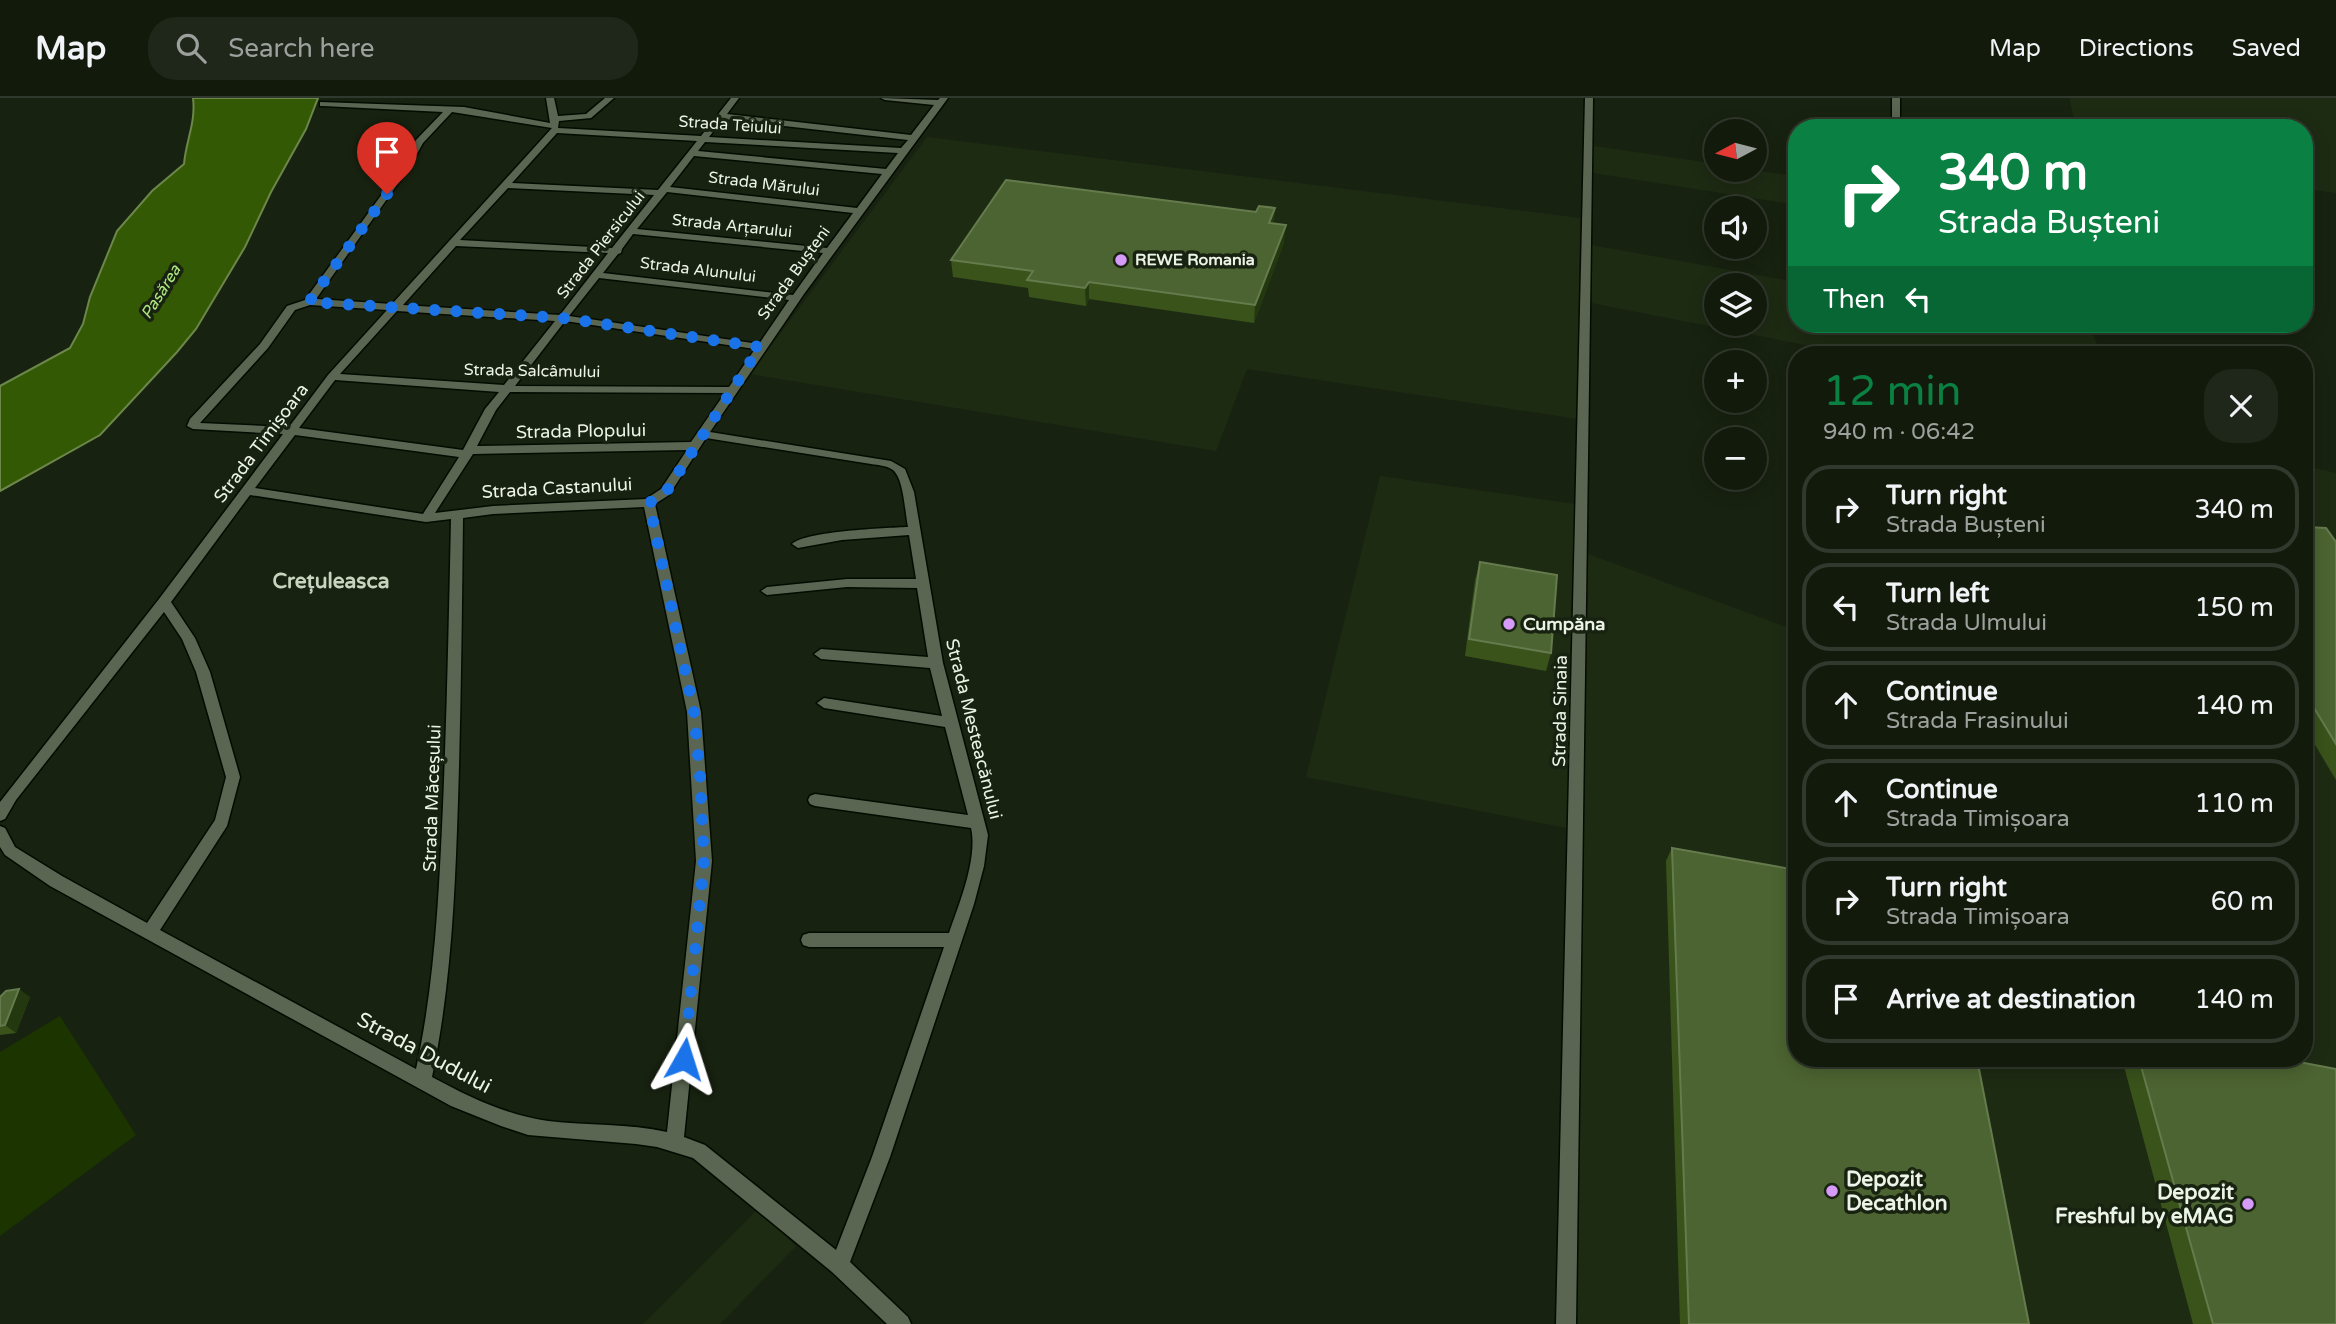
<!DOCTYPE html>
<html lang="en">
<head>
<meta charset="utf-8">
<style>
  :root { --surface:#121a0c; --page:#1f271a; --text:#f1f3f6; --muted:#9ca19d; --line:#31382d; --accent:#0b8043 }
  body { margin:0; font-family:"Varela Round",sans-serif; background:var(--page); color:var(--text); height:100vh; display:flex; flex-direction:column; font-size:26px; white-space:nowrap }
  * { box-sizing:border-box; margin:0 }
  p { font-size:23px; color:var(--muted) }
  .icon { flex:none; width:38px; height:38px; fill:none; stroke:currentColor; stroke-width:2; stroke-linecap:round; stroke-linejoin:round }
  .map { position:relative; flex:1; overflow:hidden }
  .drawer { position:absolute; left:1788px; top:248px; width:525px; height:721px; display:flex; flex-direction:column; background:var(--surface); border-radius:28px; box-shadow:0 4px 18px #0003,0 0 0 2px var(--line) }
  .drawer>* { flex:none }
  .banner { position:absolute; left:1788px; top:21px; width:525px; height:214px; border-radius:28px; box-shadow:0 4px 18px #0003,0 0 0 2px var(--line); background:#0b8043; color:#fff; overflow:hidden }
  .needle { width:46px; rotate:263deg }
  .buttons { position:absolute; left:1704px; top:21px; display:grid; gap:14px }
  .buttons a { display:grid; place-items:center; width:63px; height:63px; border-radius:50%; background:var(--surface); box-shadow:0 4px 18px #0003,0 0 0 2px var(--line); font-size:35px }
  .pin { position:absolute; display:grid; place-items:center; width:60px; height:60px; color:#fff; margin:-72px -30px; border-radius:50% 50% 50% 0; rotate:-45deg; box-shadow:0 0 7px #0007 }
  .pin .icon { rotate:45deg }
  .me { position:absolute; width:77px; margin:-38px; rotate:6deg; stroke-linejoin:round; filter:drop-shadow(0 0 5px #0008) }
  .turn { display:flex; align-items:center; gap:24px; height:147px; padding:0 35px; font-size:32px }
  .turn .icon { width:91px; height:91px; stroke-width:2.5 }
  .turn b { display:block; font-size:49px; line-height:60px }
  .then { display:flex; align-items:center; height:66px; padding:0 35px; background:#0003; gap:14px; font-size:26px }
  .round { display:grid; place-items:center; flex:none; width:74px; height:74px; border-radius:28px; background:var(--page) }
  .head { display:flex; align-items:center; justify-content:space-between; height:119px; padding:0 35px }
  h1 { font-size:42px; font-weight:600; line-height:52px; color:var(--accent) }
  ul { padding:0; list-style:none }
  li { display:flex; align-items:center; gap:21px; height:88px; margin:0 14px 10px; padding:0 21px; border:4px solid var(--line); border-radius:28px }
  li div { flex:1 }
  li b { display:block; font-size:26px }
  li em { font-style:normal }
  header { display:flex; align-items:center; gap:42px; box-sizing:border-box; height:98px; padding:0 35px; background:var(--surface); border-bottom:2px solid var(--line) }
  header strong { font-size:33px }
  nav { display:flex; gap:38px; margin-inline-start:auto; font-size:24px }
  .search { width:490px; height:63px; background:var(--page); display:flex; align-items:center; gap:18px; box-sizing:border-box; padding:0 24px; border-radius:28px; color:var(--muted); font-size:26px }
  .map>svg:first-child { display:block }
  .built { fill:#1e2b13; fill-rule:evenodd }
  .green { fill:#1b3400 }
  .water { fill:#345905; stroke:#6b8749; stroke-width:2 }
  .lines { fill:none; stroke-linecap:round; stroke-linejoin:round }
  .minor-casing { stroke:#040b00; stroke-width:3 }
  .minor { fill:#5a6651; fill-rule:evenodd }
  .wall { fill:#39531b }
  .shaded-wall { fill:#23380e }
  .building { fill:#4c6431; stroke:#657b4e; stroke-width:2 }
  .route { stroke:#1a73e8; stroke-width:12; stroke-dasharray:0 21.6 }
  .poi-dot { fill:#d69bf9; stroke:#182210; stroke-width:2.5 }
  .labels { text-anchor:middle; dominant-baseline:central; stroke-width:7; stroke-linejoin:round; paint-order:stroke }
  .far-street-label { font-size:16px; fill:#ecf3e7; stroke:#182210 }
  .far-poi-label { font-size:16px; font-weight:bold; fill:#ecf3e7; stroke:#182210; text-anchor:start }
  .far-water-label { font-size:16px; font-style:italic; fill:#afe781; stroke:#182210 }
  .street-label { font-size:18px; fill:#ecf3e7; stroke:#182210 }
  .poi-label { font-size:18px; font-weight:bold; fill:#ecf3e7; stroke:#182210; text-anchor:start }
  .quarter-label { font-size:21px; font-weight:bold; fill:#c7d5be; stroke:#182210 }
  .near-street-label { font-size:21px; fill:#ecf3e7; stroke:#182210 }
  .near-poi-label { font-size:21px; font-weight:bold; fill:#ecf3e7; stroke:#182210; text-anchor:start }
</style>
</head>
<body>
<header>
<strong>Map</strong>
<div class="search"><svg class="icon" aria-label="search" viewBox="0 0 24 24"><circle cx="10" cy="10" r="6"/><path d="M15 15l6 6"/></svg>Search here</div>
<nav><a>Map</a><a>Directions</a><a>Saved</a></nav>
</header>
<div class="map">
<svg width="2336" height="1226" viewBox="0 0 2336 1226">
  <rect width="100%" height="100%" fill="#182210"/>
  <g class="built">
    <path d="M2069 0H2336V95L2305 91V30H2076Z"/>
    <path d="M927 39 1580 120 1578 321 1247 271 1216 353 750 276Z"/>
    <path d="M1588 47 1717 66V72H1753L1797 78V107L1587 74Z"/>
    <path d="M1586 146 1797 184V226H2037L2093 236 2101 257H1856L1586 204ZM1717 187H1755V226H1717Z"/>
    <path d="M2305 368 2336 375V1226H1566L1577 732 1306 679 1380 378 1582 407 1583 454 1797 533V961H2305Z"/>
    <path d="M757 1112 796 1148 720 1226H643Z"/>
  </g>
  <path class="green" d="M60 918 136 1037 0 1138V954Z"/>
  <path class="water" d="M193 0H318L306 31 271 94 245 149 196 231 177 254 100 337 0 393V288L70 250 83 226 90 199 117 133 152 93 184 66C186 42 196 25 193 0Z"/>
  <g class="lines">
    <g class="minor-casing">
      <g id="minor">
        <path d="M546 0H554L558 18 586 16 605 0H614L591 20 559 23 558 30 701 38 731 0H739L727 16 911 37 934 7 885 2 881 0 938 2 940 0H948L804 196 710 334 891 363 905 371 914 394 943 565 988 737 984 768 974 806 890 1059 850 1164 908 1219 911 1226H887L832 1174 693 1060 657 1049 636 1046 528 1037 501 1028 451 1008 50 788 5 757 0 749V728L5 730 15 749 62 778 147 825 215 722 226 679 196 574 182 541 164 514 16 702 5 721 0 723V704L159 501 283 336 193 331 187 328 190 321 260 246 287 208 305 202 401 70 416 42 443 14 323 8H320V4L464 9 550 25ZM452 14 552 30 392 206 316 201 409 70 423 45ZM723 21 908 42 901 50 709 39ZM557 35 697 43 658 92 512 85ZM705 44 898 55 886 71 698 53ZM694 58 882 76 857 110 670 89ZM508 90 654 97 612 150 460 142ZM667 94 853 115 827 150 637 131ZM633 136 823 155 793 197 603 175 618 156 621 155 622 151ZM456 148 608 155 560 217 403 207ZM599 180 789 202 759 246 569 218ZM310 207 387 212 328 277 289 329 200 325 268 250 295 212ZM397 213 555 223 504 287 340 276ZM565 223 755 251 729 289 515 288ZM335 282 499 294 485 311 463 352 299 330ZM510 294 725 295 691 344 477 348 496 312ZM295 337 459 359 423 416 255 390ZM706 340 871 366C878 367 888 368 893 372 904 381 905 415 908 429 885 430 806 433 792 446L798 450 842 442 909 437 916 481H847L767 489 761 493 767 497 847 489 917 490 928 559 821 551 814 556 821 561 930 570 942 618 824 600 817 605 824 610 945 629 968 717 815 696 810 698 808 702 810 706 815 708 971 730C978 760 959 806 949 835H809L803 837 801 842 803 847 809 849H944L872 1059 836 1152 705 1047 684 1039 712 763 701 614 655 406 669 397ZM687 352 661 391 646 401 493 408 435 415 473 356ZM250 397 426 424 451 421C449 516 447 612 443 707 439 796 435 884 416 971L160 832 227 728 240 679 210 574 195 540 171 504ZM644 409 687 614 696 763 667 1034C628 1025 588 1028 548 1023 506 1017 469 999 432 979 451 888 455 796 458 703 461 608 462 514 463 420L493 416Z"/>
        <path d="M1585 0H1593L1576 1226H1556Z"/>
        <path d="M1892 0H1900V26L1896 29 1892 26Z"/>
      </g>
    </g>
    <use href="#minor" class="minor"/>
  </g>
  <g class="wall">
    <path d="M1274 126 1284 144 1254 225 1089 201 1086 208 1029 199 1028 190 953 179 951 162Z"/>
    <path d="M2305 429 2336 444V682L2305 630Z"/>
    <path d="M1480 464 1551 555 1546 573 1465 558 1475 482Z"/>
    <path d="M1672 750 2029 1226H1680L1666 763Z"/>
    <path d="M0 899H30L16 935 0 937Z"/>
    <path d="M2122 961H2283L2336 1226H2193Z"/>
  </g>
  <g class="shaded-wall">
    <path d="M1275 110 1274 127 1269 125Z"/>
    <path d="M1286 127 1284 144 1254 225 1255 207Z"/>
    <path d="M1089 184V201L1086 208 1085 190Z"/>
    <path d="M19 891 30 899 16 935 5 927Z"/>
  </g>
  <g class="building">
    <path d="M1006 82 1256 114 1259 108 1275 110 1269 125 1286 127 1255 207 1089 184 1085 190 1027 182 1033 173 951 162Z"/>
    <path d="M2305 429 2326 430 2336 444V646L2305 595Z"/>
    <path d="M1480 464 1557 477 1551 555 1469 541Z"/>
    <path d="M1672 750 1797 772V961H1977L2029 1226H1689Z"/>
    <path d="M19 891 5 927 0 928V899L6 893Z"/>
    <path d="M2139 961H2283L2336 971V1226H2213Z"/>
  </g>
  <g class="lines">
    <path class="route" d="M387 96 309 204 563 220 760 249 666 394 649 405 694 614 700 678 704 763 684 961"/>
  </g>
  <g class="poi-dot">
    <circle cx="1121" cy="162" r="7"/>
    <circle cx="1509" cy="526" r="7"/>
    <circle cx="1832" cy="1093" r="7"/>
    <circle cx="2248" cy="1106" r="7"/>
  </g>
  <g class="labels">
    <g class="far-street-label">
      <text transform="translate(730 27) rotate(4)">Strada Teiului</text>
      <text transform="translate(764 86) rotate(7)">Strada Mărului</text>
      <text transform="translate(732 128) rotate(6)">Strada Arțarului</text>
      <text transform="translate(601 147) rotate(-52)">Strada Piersicului</text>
      <text transform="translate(698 172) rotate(7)">Strada Alunului</text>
      <text transform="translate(794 175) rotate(-54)">Strada Bușteni</text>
      <text transform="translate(532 273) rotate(1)">Strada Salcâmului</text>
    </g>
    <g class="far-poi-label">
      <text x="1135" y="162">REWE Romania</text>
    </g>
    <g class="far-water-label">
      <text transform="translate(161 194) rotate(-58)">Pasărea</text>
    </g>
    <g class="street-label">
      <text transform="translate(581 333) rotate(-1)">Strada Plopului</text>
      <text transform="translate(261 345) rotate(-53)">Strada Timișoara</text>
      <text transform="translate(557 390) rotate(-3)">Strada Castanului</text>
      <text transform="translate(1560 613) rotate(-89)">Strada Sinaia</text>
      <text transform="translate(974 631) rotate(76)">Strada Mesteacănului</text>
      <text transform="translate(432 700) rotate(-88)">Strada Măceșului</text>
    </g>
    <g class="poi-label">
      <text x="1523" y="526">Cumpăna</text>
    </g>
    <g class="quarter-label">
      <text x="331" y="483">Crețuleasca</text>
    </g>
    <g class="near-street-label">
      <text transform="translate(424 955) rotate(28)">Strada Dudului</text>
    </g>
    <g class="near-poi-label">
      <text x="1846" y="1081">Depozit<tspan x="1846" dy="24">Decathlon</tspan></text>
      <text x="2234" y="1094" text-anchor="end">Depozit<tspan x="2234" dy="24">Freshful by eMAG</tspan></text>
    </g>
  </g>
</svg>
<div class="buttons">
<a><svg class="needle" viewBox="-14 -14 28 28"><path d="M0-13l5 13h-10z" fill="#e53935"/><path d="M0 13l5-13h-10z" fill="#9ca19d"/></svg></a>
<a><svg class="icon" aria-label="sound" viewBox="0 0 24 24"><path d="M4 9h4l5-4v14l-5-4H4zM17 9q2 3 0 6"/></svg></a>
<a><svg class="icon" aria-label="layers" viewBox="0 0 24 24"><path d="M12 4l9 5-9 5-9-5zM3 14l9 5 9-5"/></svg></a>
<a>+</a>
<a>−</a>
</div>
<div class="pin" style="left:387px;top:96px;background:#d93025"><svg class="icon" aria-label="arrive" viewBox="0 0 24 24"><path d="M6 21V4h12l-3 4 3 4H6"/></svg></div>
<svg class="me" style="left:684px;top:961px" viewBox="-20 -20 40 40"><path d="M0-17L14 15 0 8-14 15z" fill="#1a73e8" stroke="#fff" stroke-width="4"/></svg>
<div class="banner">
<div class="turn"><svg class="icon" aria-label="right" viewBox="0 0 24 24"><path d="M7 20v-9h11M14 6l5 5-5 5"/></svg><div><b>340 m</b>Strada Bușteni</div></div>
<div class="then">Then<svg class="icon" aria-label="left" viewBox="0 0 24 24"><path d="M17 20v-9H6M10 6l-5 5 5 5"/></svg></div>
</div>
<section class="drawer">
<div class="head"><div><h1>12 min</h1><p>940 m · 06:42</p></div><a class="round"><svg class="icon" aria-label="close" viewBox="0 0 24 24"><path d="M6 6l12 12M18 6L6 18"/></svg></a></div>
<ul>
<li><svg class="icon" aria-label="right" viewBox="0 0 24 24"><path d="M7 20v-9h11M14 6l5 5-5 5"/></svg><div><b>Turn right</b><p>Strada Bușteni</p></div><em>340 m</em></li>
<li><svg class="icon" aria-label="left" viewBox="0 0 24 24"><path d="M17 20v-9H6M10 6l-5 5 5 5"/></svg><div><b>Turn left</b><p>Strada Ulmului</p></div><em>150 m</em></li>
<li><svg class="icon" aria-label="ahead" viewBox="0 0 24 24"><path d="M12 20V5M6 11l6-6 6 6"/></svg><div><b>Continue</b><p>Strada Frasinului</p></div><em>140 m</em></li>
<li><svg class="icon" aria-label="ahead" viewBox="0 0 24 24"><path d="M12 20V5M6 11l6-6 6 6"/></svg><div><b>Continue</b><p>Strada Timișoara</p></div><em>110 m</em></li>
<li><svg class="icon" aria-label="right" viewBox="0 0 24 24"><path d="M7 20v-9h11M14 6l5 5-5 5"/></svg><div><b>Turn right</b><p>Strada Timișoara</p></div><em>60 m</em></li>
<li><svg class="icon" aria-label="arrive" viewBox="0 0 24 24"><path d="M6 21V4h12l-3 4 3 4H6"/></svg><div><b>Arrive at destination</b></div><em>140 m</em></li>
</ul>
</section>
</div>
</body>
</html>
